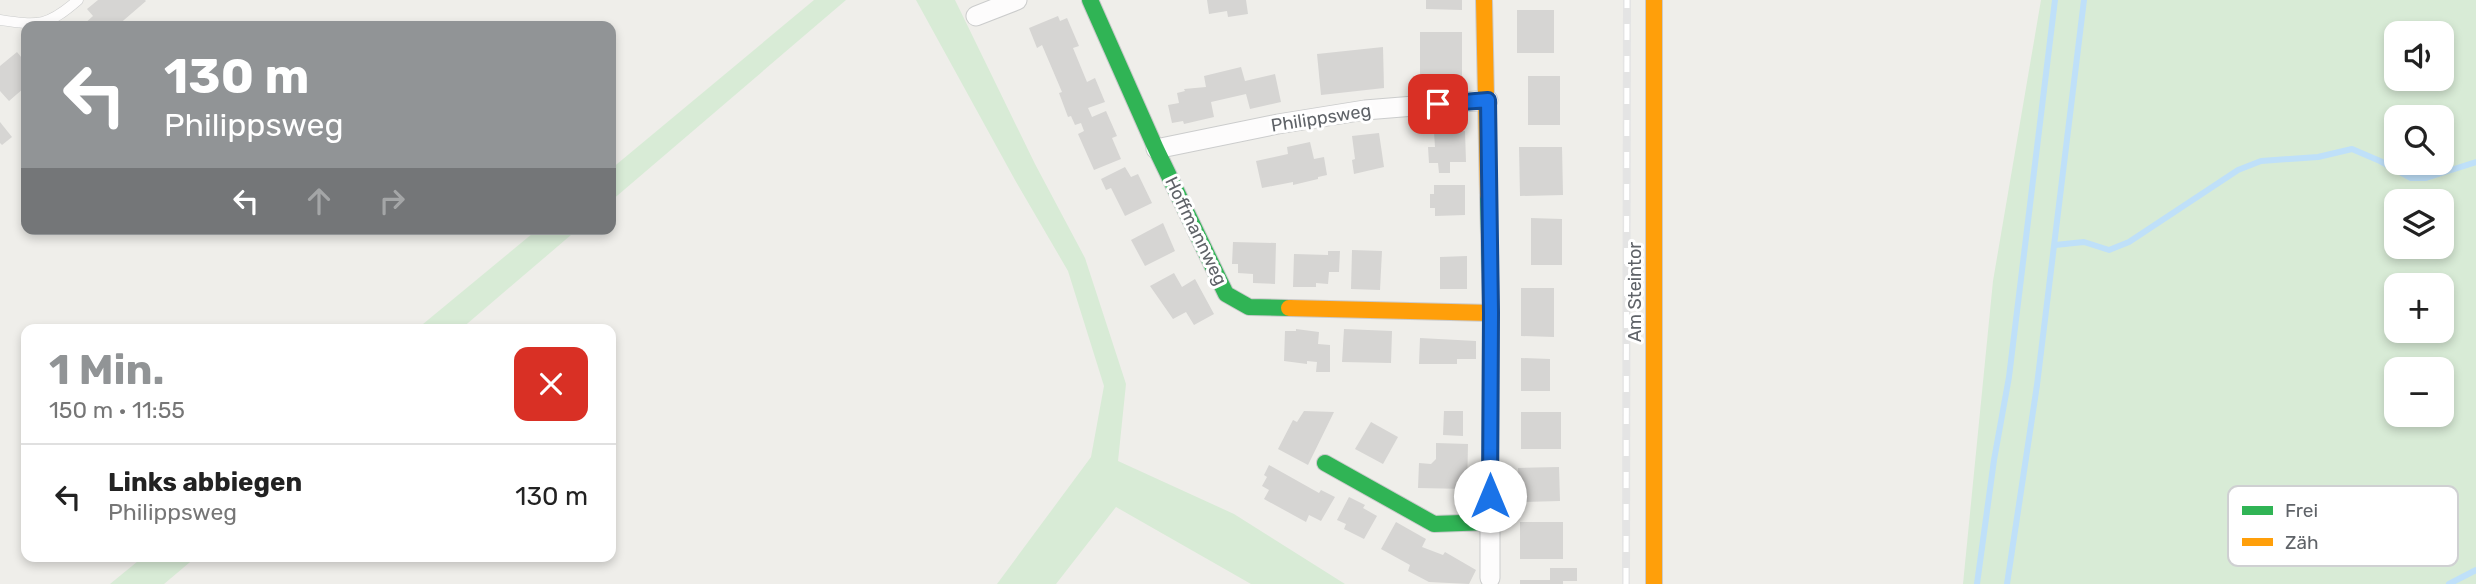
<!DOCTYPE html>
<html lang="de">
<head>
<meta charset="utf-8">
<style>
  :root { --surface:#fff; --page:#f6f6f6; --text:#222; --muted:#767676; --line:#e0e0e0; --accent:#919496 }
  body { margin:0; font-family:Rubik,sans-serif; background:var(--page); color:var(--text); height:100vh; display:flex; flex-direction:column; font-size:26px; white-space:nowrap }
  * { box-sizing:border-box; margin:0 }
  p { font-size:23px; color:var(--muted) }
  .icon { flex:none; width:38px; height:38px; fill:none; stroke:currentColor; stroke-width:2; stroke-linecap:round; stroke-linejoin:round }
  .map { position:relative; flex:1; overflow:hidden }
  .drawer { position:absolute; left:21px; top:324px; width:595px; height:238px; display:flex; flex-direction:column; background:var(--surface); border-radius:14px; box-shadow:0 4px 10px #0003 }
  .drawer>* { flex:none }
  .top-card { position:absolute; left:21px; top:21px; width:595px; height:214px; border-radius:14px; box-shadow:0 4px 10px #0003; background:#919496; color:#fff; overflow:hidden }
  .fabs { position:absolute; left:2384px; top:21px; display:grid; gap:14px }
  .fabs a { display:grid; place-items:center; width:70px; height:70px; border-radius:14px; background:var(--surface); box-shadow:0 4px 10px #0003; font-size:35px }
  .pin { position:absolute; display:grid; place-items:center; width:60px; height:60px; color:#fff; margin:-30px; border-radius:14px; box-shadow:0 4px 10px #0006 }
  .me { position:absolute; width:77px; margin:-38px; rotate:0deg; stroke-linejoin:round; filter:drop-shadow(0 0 5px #0008) }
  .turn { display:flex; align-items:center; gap:24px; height:147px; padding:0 28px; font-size:32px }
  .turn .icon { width:91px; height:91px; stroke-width:2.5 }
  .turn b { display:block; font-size:49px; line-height:60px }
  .lanes { display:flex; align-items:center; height:66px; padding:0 28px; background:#0003; justify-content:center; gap:35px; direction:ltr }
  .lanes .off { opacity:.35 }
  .round { display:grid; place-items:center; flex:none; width:74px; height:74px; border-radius:14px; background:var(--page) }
  .headline { display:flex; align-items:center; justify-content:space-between; height:119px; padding:0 28px }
  h1 { font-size:42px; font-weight:700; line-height:52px; color:var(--accent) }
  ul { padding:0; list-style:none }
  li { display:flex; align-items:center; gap:21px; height:105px; padding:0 28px; border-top:2px solid var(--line) }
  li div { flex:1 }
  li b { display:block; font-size:26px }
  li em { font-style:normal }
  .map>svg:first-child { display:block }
  .green { fill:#d8ebd6; fill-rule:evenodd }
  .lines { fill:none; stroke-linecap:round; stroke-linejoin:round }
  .stream { stroke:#bfe0f9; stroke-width:6 }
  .building { fill:#d6d5d3 }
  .lane-casing { stroke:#cbcccc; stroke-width:11 }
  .street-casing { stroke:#cbcccc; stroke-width:21 }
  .fast-casing { stroke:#cacacb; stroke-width:18 }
  .slow-casing { stroke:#cacacb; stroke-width:18 }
  .lane { stroke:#fdfcfc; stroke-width:10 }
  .street { stroke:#fdfcfc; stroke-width:19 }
  .fast { stroke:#30b455; stroke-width:16 }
  .slow { stroke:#ff9f0a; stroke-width:16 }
  .rail-casing { stroke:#e4e4e4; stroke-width:8 }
  .rail { stroke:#fff; stroke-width:5; stroke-dasharray:16; stroke-linecap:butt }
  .route-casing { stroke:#114b97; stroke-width:18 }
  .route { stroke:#1a73e8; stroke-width:12 }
  .labels { text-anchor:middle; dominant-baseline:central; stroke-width:6; stroke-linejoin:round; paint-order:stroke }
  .street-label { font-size:18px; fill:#5f6368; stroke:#fff }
  .key { fill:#fff; stroke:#cfd0d2; stroke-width:2 }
  .key-label { font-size:19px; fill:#5f6368 }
</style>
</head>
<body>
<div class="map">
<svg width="2476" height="584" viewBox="0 0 2476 584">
  <rect width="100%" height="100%" fill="#efeeea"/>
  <g class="green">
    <path d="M814 0H846L611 201V169Z"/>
    <path d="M916 0H955L1035 164 1085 258 1126 384 1118 461 1234 514 1345 584H1251L1116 507 1056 584H997L1091 457 1104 386 1068 271 1015 180Z"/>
    <path d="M2041 0H2476V584H1963L1993 281ZM2441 33V79H2396V33ZM2441 117V163H2396V117ZM2441 201V247H2396V201ZM2441 285V331H2396V285ZM2441 369V415H2396V369Z"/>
    <path d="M538 229H578L461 329H417Z"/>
    <path d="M143 557V556L196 557 164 584H110Z"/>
  </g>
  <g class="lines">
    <g class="stream">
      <path d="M2055 245 2084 242 2109 250 2129 242 2238 170 2261 161 2318 157 2352 149 2380 161 2411 178H2426L2476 162"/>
      <path d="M1977 584 1994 460 2009 377 2055 0"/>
      <path d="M2007 584 2037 385 2084 0"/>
      <path d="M2449 584 2476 570"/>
    </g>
  </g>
  <g class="building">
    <path d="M98 0H145L146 1 117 26H82L93 16 87 9Z"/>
    <path d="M1207 0H1246L1248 14 1228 17 1227 11 1209 14Z"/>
    <path d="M1426 0H1462V10L1426 9Z"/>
    <rect x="1517" y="10" width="37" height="43"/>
    <path d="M1058 16 1060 21 1067 18 1079 46 1073 48 1087 82 1095 78 1105 102 1088 108 1092 117 1106 111 1117 136 1112 138 1121 159 1094 170 1078 134 1084 131 1081 123 1075 125 1071 116 1068 117 1059 93 1062 92 1042 45 1037 48 1029 28Z"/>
    <path d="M1420 32H1462V80L1420 85Z"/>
    <path d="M1383 47 1384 88 1321 95 1317 54Z"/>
    <path d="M17 52 26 63V91L24 88 9 101 0 91V66Z"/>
    <path d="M1241 67 1245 81 1275 74 1281 102 1250 109 1246 94 1211 102 1214 117 1184 124 1183 121 1172 123 1168 105 1179 103 1177 93 1185 91 1184 89 1206 87 1204 76Z"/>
    <rect x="1528" y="76" width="32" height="49"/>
    <path d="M0 122 12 137 2 145 0 143Z"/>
    <path d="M1465 131 1466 162H1450V173H1439L1438 163H1429L1428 147H1435L1434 132Z"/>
    <path d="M1379 133 1384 167 1354 174 1352 160 1355 159 1352 136Z"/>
    <path d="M1310 142 1314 159 1324 157 1327 175 1318 177V179L1293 185V182L1262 188 1256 161 1288 154 1287 147Z"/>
    <path d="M1519 147H1562L1563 195 1520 196Z"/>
    <path d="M1125 167 1131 177 1138 174 1152 203 1125 216 1111 188 1106 190 1101 179Z"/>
    <path d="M1434 185H1465V215L1435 216V208H1430V194H1434Z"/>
    <path d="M1531 218 1562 219V265H1531Z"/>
    <path d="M1163 223 1175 251 1145 266 1131 240Z"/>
    <path d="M1233 242 1276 243 1275 284 1253 283V274L1238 273V264H1232Z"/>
    <path d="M1352 250 1382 251 1380 290 1351 289Z"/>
    <path d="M1328 251H1340L1339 272H1329L1328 284 1316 283V287H1293L1294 254 1328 255Z"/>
    <path d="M1467 256V289H1440V257Z"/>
    <path d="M1174 273 1182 287 1195 279 1214 314 1194 325 1186 312 1173 319 1150 286Z"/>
    <path d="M1521 288H1554V337L1521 336Z"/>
    <path d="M1296 329 1319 332 1318 344 1330 345V372H1316L1317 362 1307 361V364L1284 361 1285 331H1296Z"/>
    <path d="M1344 329 1392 331 1391 363 1342 362Z"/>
    <path d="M1420 338 1476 341V359H1457V364H1419Z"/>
    <path d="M1521 358 1550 359V391H1521Z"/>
    <path d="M1304 411 1334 412 1308 465 1278 449 1293 420 1297 422Z"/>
    <path d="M1444 411H1463V436L1443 435Z"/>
    <rect x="1521" y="412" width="40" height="37"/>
    <path d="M1371 422 1398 437 1383 464 1355 449Z"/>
    <path d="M1436 443 1468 444 1467 489 1418 488 1419 463 1431 464 1436 459Z"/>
    <path d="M1269 465 1319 493 1321 490 1335 497 1321 521 1309 515 1306 522 1264 499 1269 490 1262 486 1267 477 1264 475Z"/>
    <path d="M1559 467 1560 501 1519 502 1518 468Z"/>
    <path d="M1349 497 1365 505 1363 508 1377 516 1364 539 1344 529 1346 524 1337 520Z"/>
    <path d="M1396 522 1426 539 1422 547 1443 555 1445 552 1476 570 1469 584 1429 582 1408 571 1410 565 1381 549Z"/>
    <rect x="1520" y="522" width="43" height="37"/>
    <path d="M1550 568H1577V581H1563V584H1520V580H1550Z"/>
  </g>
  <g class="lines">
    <g class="lane-casing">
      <path id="lane" d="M0 20C39 26 48 26 78 0"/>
    </g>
    <g class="street-casing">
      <g id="street">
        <path d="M976 16 1017 0"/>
        <path d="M1156 149 1278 124 1365 110 1488 100"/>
        <path d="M1490 522V578"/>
      </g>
    </g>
    <g class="fast-casing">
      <g id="fast">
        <path d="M1090 0 1156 149 1226 294 1249 307 1289 308"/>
        <path d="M1325 463 1434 524 1490 522 1491 313 1488 195"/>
      </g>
    </g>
    <g class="slow-casing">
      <g id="slow">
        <path d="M1484 0 1488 195"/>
        <path d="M1654 0V584"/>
        <path d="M1289 308 1491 313"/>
      </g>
    </g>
    <use href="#lane" class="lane"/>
    <use href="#street" class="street"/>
    <use href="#fast" class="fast"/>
    <use href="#slow" class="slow"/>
    <g class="rail-casing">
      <path id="rail" d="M1626 584 1627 0"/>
    </g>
    <use href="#rail" class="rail"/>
  </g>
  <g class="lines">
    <g class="route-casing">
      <path id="route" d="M1438 104 1488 100 1491 313 1490 496"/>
    </g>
    <use href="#route" class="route"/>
  </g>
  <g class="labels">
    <g class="street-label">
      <text transform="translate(1321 118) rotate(-9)">Philippsweg</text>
      <text transform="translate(1196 231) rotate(64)">Hoffmannweg</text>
      <text transform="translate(1635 292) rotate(-90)">Am Steintor</text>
    </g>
  </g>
  <rect x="2228" y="486" width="230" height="80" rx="10" class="key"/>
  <rect x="2242" y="506" width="31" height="9" fill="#30b455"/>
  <rect x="2242" y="538" width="31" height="8" fill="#ff9f0a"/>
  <g class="key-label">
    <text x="2285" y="517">Frei</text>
    <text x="2285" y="549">Zäh</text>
  </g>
</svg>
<div class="fabs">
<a><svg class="icon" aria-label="sound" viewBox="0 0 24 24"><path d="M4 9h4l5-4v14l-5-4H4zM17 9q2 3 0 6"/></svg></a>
<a><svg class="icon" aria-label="search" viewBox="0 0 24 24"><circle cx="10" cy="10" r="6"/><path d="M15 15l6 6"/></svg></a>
<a><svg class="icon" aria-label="layers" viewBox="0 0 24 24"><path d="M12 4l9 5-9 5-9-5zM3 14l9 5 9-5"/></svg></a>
<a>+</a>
<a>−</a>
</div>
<div class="pin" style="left:1438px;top:104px;background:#d93025"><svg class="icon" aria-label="arrive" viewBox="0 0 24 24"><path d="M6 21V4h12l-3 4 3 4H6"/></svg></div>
<svg class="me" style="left:1490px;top:496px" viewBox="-20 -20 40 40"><circle r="19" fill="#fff"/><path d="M0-13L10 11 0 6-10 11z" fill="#1a73e8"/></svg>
<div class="top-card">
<div class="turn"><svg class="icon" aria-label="left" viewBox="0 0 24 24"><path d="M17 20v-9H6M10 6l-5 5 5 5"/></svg><div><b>130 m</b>Philippsweg</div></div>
<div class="lanes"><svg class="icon" aria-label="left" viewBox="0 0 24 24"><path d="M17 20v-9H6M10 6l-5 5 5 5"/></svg><svg class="icon off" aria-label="ahead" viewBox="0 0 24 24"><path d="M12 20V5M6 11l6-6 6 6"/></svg><svg class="icon off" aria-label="right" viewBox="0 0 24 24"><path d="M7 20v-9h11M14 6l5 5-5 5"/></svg></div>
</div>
<section class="drawer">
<div class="headline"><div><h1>1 Min.</h1><p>150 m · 11:55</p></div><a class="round" style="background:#d93025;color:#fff"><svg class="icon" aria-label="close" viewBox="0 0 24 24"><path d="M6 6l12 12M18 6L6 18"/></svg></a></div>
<ul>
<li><svg class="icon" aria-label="left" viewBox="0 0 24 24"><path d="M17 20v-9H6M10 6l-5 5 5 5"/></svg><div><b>Links abbiegen</b><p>Philippsweg</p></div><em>130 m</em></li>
</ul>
</section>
</div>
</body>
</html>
